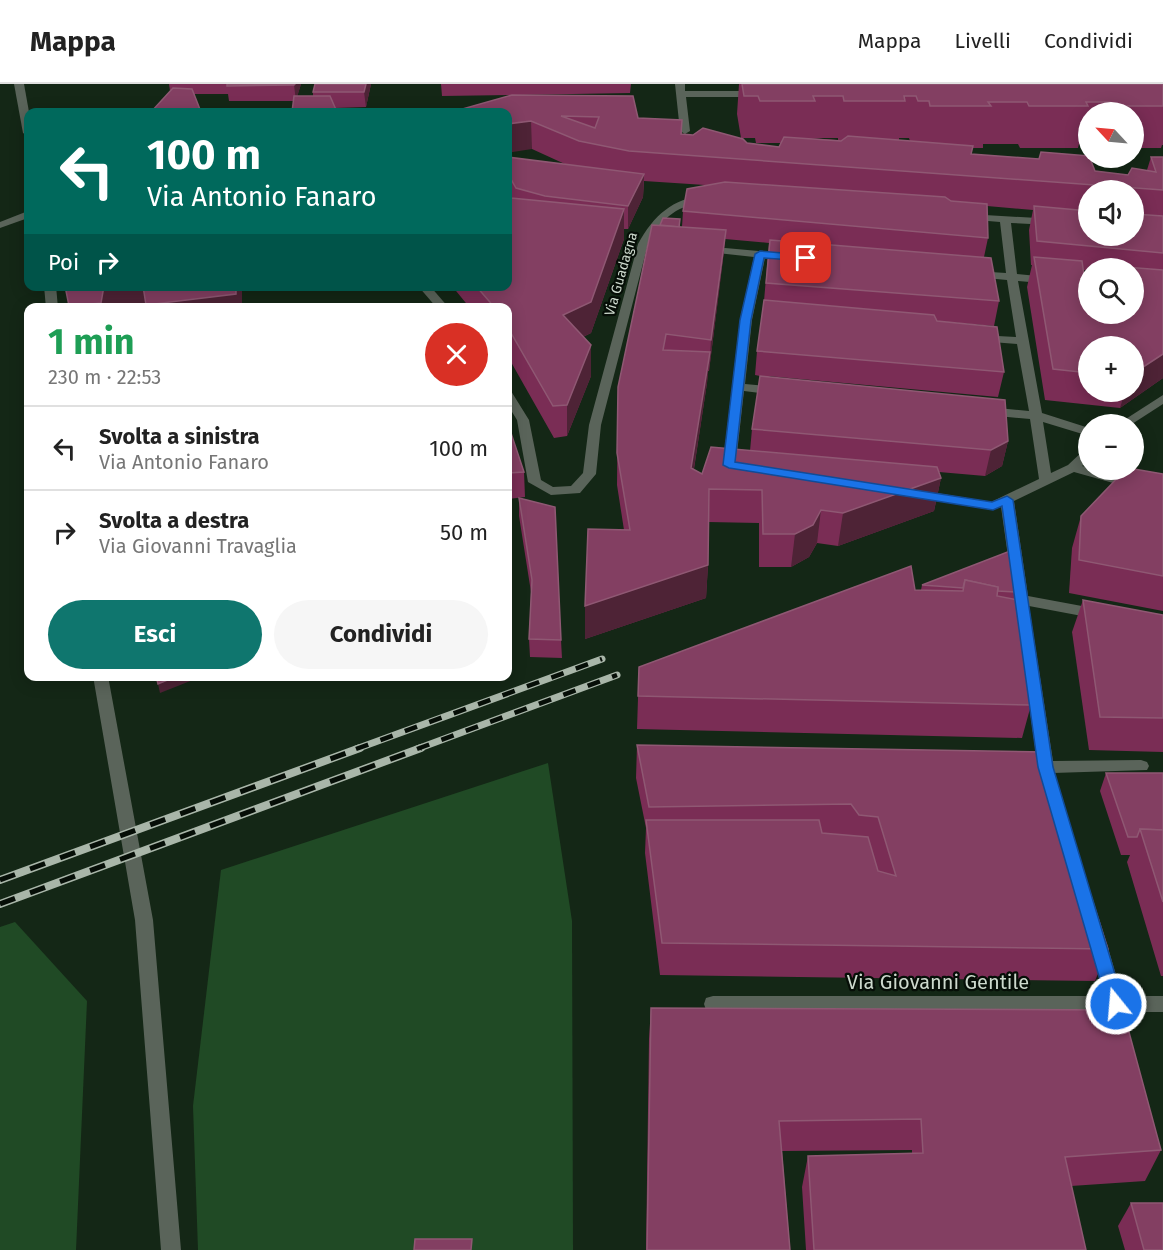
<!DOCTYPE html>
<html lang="it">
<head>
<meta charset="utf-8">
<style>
  :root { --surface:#fff; --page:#f6f6f6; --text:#222; --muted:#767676; --line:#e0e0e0; --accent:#0f766e }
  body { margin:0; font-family:"Fira Sans",sans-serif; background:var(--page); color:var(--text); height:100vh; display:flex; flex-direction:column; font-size:22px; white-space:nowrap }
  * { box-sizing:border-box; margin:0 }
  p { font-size:20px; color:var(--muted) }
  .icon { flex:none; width:33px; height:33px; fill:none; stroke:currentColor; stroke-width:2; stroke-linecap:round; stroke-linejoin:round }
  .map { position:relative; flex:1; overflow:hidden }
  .sheet { position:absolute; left:24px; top:219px; width:488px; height:378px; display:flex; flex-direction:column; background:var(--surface); border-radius:12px; box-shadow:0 3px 15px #0003 }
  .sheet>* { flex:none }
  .hud { position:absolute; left:24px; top:24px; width:488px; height:183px; border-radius:12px; box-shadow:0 3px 15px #0003; background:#00695c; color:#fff; overflow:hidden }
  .needle { width:39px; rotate:296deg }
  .buttons { position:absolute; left:1078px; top:18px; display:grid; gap:12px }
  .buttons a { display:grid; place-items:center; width:66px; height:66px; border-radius:50%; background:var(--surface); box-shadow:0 3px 15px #0003; font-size:30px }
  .pin { position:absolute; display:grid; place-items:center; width:51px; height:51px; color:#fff; margin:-26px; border-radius:12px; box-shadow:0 3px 9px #0006 }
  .me { position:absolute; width:66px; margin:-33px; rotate:343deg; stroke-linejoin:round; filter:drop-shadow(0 0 4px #0008) }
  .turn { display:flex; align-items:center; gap:21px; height:126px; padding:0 24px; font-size:27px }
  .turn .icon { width:78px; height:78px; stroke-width:2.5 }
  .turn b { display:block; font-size:42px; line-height:51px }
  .then { display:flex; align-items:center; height:57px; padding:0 24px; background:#0003; gap:12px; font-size:22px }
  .round { display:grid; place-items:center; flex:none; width:63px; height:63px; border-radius:32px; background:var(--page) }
  .overview { display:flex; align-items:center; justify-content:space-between; height:102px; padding:0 24px }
  h1 { font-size:36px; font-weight:700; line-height:45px; color:#1e9e55 }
  .primary-button { display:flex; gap:12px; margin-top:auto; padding:12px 24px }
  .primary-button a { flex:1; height:69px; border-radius:36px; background:var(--accent); color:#fff; font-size:24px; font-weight:700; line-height:69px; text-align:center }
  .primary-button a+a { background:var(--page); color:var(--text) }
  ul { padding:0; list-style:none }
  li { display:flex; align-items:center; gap:18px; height:84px; padding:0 24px; border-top:2px solid var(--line) }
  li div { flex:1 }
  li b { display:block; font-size:22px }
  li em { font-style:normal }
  header { display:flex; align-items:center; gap:36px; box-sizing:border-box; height:84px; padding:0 30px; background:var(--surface); border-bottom:2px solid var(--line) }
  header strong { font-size:28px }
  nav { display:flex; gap:33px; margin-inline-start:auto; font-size:21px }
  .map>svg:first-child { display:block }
  .green { fill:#204a25 }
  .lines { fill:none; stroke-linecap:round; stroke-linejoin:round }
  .minor { fill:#5a645a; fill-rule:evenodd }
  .rail-far1-casing { stroke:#a9b6a9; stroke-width:7 }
  .rail-casing { stroke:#a9b6a9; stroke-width:8 }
  .rail-far1 { stroke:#060e07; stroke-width:4.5; stroke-dasharray:13; stroke-linecap:butt }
  .rail { stroke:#060e07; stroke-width:5; stroke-dasharray:16; stroke-linecap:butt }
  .wall { fill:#7a2d55; fill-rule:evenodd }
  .shaded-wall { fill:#4e2336 }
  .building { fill:#833f62; stroke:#8f5873; stroke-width:1.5; fill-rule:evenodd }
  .route { fill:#1a73e8; stroke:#114b97; stroke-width:1.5 }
  .labels { text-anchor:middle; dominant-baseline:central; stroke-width:4.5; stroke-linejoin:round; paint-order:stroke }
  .far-street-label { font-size:14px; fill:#cdd9cd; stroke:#060e07 }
  .near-street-label { font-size:20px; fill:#cdd9cd; stroke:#060e07 }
</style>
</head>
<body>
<header>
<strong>Mappa</strong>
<nav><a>Mappa</a><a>Livelli</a><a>Condividi</a></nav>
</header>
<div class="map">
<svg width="1163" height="1166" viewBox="0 0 1163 1166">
  <rect width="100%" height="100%" fill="#142716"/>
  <g class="green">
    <path d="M548 679 572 837 573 1166H198L193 1022 221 786Z"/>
    <path d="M15 838 87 917 76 1166H0V843Z"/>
  </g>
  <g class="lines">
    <g class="minor">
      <path d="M14 0H24L29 28 28 52 23 49Z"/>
      <path d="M675 0H685V7H757L762 10 757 13H686L690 47 685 50 680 47Z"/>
      <path d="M705 111 709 112V116C677 123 664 130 648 160L601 341 596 390 580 409 551 411 528 398 517 336 507 320V306L511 307 529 336 541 396 553 403 571 402 583 389 589 341 638 160C654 131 672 115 705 111Z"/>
      <path d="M28 127V134L0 144V138Z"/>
      <path d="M968 130 1089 137V143L1011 139 1017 190 1089 197V203L1018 197 1042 329 1089 344V352L1043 338 1051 389 1068 381 1084 366 1089 365V376L1082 382 1163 405V413L1074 388 1014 417 1028 512 1098 525 1105 530 1098 535 1029 522 1053 677 1141 676 1147 678 1149 682 1147 686 1053 689 1046 693 1032 687 1030 683 1037 677 1001 423 993 426 919 414 912 410 919 406 991 418 1039 395 1030 335 987 331 981 327 987 323 1029 327 1017 260 979 257 973 254 979 251 1016 253 1007 196 975 193 970 190 975 187 1006 189 1000 138 964 135V131Z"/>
      <path d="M703 162 769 168 774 171 765 174 752 236 745 300 777 303 783 307 777 311 744 307 736 378 738 381 732 385 723 380 740 236 754 173 699 167 698 165Z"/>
      <path d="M44 202H56L58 224H46Z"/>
      <path d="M418 202H430L449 224H437Z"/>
      <path d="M1163 311V320L1132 340H1118Z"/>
      <path d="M93 592H108L153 836 181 1166H161L135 836Z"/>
      <path d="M1098 853 1104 855 1107 860 1122 912H1163V928H1127L1131 943 1129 949 1122 951 1115 949 1108 928H713L706 926 704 920 706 914 713 912H1104L1089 860 1092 855Z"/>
    </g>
    <g class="rail-far1-casing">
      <g id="rail-far1">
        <path d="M356 665 602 575"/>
        <path d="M417 665 617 591"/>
      </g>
    </g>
    <g class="rail-casing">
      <g id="rail">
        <path d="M0 796 360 664"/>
        <path d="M0 820 421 664"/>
      </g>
    </g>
    <use href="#rail-far1" class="rail-far1"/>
    <use href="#rail" class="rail"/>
  </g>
  <g class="wall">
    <path d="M169 0H301L297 12H313V8L371 0 366 23 335 24 294 17H229L228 10H194L170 7Z"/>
    <path d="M441 0H631L630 9 516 11 638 34 682 36V50L779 63 781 59H756L755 54H741L737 30 739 0H1163V61H1162L1161 64H1134V28H1089V60H1079L1078 64H1020L1018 60H983V64H972L971 70 1128 91 1147 86 1151 73H1163V294L1120 324 1045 316 1027 203 1032 181H1031L1029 146 1033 126 987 122 988 154 984 173 999 217 994 242 936 237 1004 288 998 313 767 292 1008 357 1002 382 985 392 939 388 941 394 934 427 838 462 817 459 809 473 791 483H759V439L708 438V481L706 514 585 555V522L624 446 617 401 618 303 660 142 680 135V143H682L683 127 705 101 644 97 643 113 628 145H624V155L591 249 583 253 591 261V292L567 352 554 354 507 271V224H470L452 202H507V73L567 81 532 65 512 11 442 12ZM811 54H838V56ZM899 54H909L910 57 899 56ZM1089 106H1134V152H1089ZM725 155 769 159 764 217 757 267 755 291 760 292 752 345 750 367 702 390 694 385 707 299 708 287H709L723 175ZM1089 184H1134L1089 230 1083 186 1089 187ZM1089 262H1134V308H1089Z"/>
    <path d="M507 337 524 388 525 413 507 415Z"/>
    <path d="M1163 390V527L1069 509 1072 464 1081 432Z"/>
    <path d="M519 414 561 556 562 574 530 573 529 555 531 508 519 432Z"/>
    <path d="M922 501 1015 508 1014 515 1031 621 1022 654 637 645 639 583 915 506H921Z"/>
    <path d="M1083 516 1163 531V668L1089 666 1072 548Z"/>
    <path d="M637 661 1045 668 1108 865 1095 897 660 891 645 769 646 744 636 694Z"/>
    <path d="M1106 689H1163V892H1161L1127 778 1130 771H1121L1100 707Z"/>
    <path d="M651 924 1161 1066 1145 1097 1071 1102 1086 1166H806L802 1103 808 1072 912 1069V1066L782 1067 790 1166H646L649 955Z"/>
    <path d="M1131 1119 1163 1166H1125L1118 1142Z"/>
  </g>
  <g class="shaded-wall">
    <path d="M295 0H301L296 17 294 1Z"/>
    <path d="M366 0H371L366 23 364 8Z"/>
    <path d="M531 37 532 65 507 69V40Z"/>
    <path d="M644 90 643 113 628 145V122Z"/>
    <path d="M624 125V155L591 249 563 262V231Z"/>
    <path d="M726 146 723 175 709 287 711 256Z"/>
    <path d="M104 202H143L147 219 123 224H69V222Z"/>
    <path d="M236 202H254L242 205V224H147L146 221Z"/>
    <path d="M591 261V292L567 352V321Z"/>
    <path d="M710 268 707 299 689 416 691 384Z"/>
    <path d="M1163 270V294L1120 324 1125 308H1134V289Z"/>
    <path d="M1008 357 1002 382 985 392 991 366Z"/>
    <path d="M941 394 934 427 838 462 843 429Z"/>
    <path d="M821 426 817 459 809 473 791 483 795 450Z"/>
    <path d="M708 481 706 514 585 555V522Z"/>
    <path d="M177 592H203L160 609 158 600Z"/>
  </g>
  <g class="building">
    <path d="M227 0H295L294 1 227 2Z"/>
    <path d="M315 0H366L364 8H313Z"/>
    <path d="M742 0H1163V22H1113L1110 18H1086L1088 22H1029L1027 18H988L991 22H930L929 17H918L916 12H904L905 17H844L843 12H813L815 17H760L758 12H744Z"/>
    <path d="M173 4 192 5 201 28H151Z"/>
    <path d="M512 11 633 12 638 34 682 36 681 50 693 51 703 44 743 55 747 59 779 63 784 53 841 57 848 52 973 62 971 70 1039 75 1041 68 1089 72 1095 87 1128 91 1132 84 1156 88 1151 73H1163V106L629 67 579 57 531 37 507 40V28H452ZM561 32 599 33 595 44Z"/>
    <path d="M294 12H330L337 28H292Z"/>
    <path d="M507 73 644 90 628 122 545 112 516 104 507 88Z"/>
    <path d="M725 98 945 113 951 117 987 120 988 154 683 127 687 105Z"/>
    <path d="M507 108 511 114 624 125 591 218 563 231 591 261 567 321 553 322 507 242V224H495L476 202H507Z"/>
    <path d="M1034 122 1089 127V152H1134V130L1163 132V169L1037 157Z"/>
    <path d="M663 134 680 135 679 143 660 141Z"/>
    <path d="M652 141 726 146 711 256 666 250 663 266 710 268 691 384 702 390 711 363 937 383 941 394 843 429 821 426 813 441 795 450H763L762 406 709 405 708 481 585 522 588 445 630 446 617 369 618 303Z"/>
    <path d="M770 156 991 174 999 217 766 199Z"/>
    <path d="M1034 173 1082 177 1085 199H1089V230H1134V184H1100V181L1163 186V270L1134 289V262H1089V289L1053 285Z"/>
    <path d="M65 202H104L101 219 69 222Z"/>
    <path d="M143 202H236V210L146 221Z"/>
    <path d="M764 216 934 231 937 237 997 243 1004 288 757 267Z"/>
    <path d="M760 292 1005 316 1008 357 991 366 752 345Z"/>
    <path d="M507 337 524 388 507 389Z"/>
    <path d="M1134 385 1163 390V492L1079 476 1081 432 1125 386Z"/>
    <path d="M519 414 555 423 561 556 529 555 532 496Z"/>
    <path d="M1010 467 1015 508 998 507V503L965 496 963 504 922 501Z"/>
    <path d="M911 482 915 506 963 507 965 496 998 503 997 512 1028 518 1031 621 638 612 639 583Z"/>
    <path d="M1083 516 1163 531V634L1100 633Z"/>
    <path d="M156 592H177L158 600Z"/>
    <path d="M637 661 1045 668 1108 865 662 859 646 736H819L822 749 868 753 878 787 896 792 878 733 859 731 851 720 649 723Z"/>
    <path d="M1106 689H1163V746L1140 745 1137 753H1128Z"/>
    <path d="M1140 745 1163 746V818Z"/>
    <path d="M651 924 1123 926 1161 1066 1065 1073 1086 1166H814L808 1072 923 1069 921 1035 779 1037 790 1166H647Z"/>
    <path d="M1131 1119H1163V1166H1144Z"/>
    <path d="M415 1155H472L471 1166H414Z"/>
  </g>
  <path class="route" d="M760 167 806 171 811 174 806 177 764 174 751 236 735 378 992 418 1007 412 1013 416 1053 683 1124 920 1122 925 1116 928 1110 925 1107 920 1038 683 1002 422 993 426 729 384 723 381 740 236 755 170Z"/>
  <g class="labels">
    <g class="far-street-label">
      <text transform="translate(621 190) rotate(-74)">Via Guadagna</text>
    </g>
    <g class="near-street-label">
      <text x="938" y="898">Via Giovanni Gentile</text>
    </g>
  </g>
</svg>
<div class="buttons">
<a><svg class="needle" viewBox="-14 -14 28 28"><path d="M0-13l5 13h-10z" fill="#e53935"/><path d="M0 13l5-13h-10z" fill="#767676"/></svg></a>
<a><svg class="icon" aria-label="sound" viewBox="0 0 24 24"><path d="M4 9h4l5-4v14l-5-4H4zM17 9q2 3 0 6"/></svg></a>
<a><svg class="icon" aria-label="search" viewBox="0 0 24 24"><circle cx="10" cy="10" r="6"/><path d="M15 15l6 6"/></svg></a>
<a>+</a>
<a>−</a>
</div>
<div class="pin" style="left:806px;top:174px;background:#d93025"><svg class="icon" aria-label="arrive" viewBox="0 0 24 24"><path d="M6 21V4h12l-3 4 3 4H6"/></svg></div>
<svg class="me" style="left:1116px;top:920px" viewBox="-20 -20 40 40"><circle r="17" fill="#1a73e8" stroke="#fff" stroke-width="3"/><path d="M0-11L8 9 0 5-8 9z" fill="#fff"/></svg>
<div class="hud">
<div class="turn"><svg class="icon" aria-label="left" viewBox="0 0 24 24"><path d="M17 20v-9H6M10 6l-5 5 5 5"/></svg><div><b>100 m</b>Via Antonio Fanaro</div></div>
<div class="then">Poi<svg class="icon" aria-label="right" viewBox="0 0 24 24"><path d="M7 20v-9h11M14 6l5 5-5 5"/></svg></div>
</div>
<section class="sheet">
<div class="overview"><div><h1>1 min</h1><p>230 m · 22:53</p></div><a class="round" style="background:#d93025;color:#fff"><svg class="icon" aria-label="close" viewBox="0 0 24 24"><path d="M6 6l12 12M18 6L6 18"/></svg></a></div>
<ul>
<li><svg class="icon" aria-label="left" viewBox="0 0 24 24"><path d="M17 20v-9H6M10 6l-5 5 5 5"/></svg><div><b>Svolta a sinistra</b><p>Via Antonio Fanaro</p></div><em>100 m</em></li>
<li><svg class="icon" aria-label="right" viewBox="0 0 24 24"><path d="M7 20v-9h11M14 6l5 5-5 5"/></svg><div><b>Svolta a destra</b><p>Via Giovanni Travaglia</p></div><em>50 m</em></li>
</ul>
<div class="primary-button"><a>Esci</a><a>Condividi</a></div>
</section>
</div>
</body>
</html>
